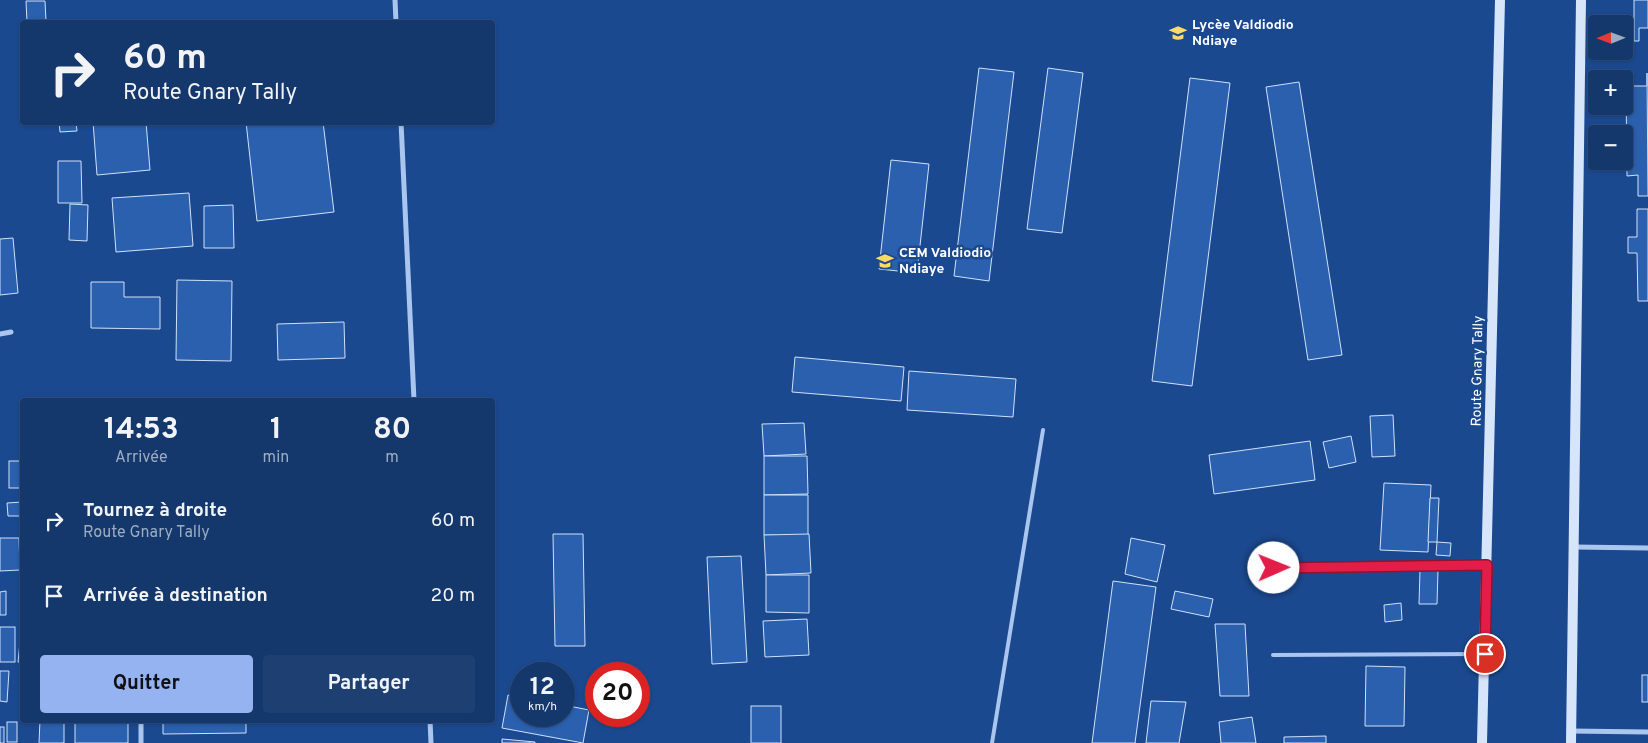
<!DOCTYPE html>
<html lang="fr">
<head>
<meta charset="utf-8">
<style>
  :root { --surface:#14376c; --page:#1d3f72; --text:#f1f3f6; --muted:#9dacc2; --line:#33517f; --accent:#95b2f1 }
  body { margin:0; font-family:Overpass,sans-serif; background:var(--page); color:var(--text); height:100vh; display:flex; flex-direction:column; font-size:19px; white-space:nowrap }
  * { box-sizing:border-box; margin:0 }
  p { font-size:16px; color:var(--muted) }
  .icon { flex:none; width:28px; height:28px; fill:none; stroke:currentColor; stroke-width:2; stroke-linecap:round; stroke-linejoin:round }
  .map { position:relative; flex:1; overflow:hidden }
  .details { position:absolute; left:20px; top:398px; width:475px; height:325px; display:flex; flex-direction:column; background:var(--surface); border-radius:5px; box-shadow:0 1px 4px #0004,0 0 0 1px var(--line) }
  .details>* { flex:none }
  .guide { position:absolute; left:20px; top:20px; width:475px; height:105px; border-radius:5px; box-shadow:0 1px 4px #0004,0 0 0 1px var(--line); background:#14376c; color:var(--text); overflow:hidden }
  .needle { width:32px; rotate:269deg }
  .tools { position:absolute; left:1588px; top:15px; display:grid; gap:10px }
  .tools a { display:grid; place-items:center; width:45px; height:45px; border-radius:5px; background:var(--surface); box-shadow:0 1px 4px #0004,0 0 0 1px var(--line); font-size:25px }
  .speed { position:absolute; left:510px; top:662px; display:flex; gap:10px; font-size:25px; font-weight:700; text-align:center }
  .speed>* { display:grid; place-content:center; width:65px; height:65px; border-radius:50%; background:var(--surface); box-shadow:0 1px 4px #0004,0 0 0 1px var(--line); line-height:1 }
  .speed small { font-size:12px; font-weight:400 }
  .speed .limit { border:8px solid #d22; background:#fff; color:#111 }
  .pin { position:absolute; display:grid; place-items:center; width:42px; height:42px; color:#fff; margin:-21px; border:2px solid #fff; border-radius:50%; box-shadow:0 1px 5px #0007 }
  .me { position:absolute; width:55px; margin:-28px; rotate:89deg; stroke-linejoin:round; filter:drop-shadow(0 0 4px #0008) }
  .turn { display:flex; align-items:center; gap:18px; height:105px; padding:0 20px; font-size:22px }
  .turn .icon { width:65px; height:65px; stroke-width:2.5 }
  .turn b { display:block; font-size:35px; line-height:42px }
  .eta { display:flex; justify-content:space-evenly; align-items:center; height:85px; text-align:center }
  .eta b { font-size:30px; font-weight:700; line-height:35px }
  .cta { display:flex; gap:10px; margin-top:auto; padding:10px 20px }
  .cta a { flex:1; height:58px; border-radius:5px; background:var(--accent); color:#111; font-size:20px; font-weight:700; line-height:58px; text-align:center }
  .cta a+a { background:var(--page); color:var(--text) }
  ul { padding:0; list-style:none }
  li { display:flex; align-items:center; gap:15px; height:75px; padding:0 20px }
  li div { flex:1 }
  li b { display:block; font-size:19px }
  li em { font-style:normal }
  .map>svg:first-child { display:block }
  .building { fill:#2a60ae; stroke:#d0e1fa }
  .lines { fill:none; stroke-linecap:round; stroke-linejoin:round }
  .lane { stroke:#aac6ee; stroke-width:4 }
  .street { stroke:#aac6ee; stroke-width:5 }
  .secondary { stroke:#d7e5fa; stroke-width:10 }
  .route-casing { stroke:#92132f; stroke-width:12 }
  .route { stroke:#e11d48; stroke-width:9 }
  .labels { text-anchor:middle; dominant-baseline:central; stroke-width:5; stroke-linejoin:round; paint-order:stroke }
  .poi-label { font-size:14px; font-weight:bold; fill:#fff; stroke:#1b4990; text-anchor:start }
  .street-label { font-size:14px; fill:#fff; stroke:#1b4990 }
</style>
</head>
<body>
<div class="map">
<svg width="1648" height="743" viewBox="0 0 1648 743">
  <rect width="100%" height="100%" fill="#1b4990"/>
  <g class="building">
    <path d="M1634 0H1648V28H1639V41H1634Z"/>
    <path d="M26 1H45L46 21 27 22Z"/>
    <path d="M979 68 1014 72 989 281 954 276Z"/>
    <path d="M1048 68 1083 73 1062 233 1027 229Z"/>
    <path d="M1647 73 1648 196H1638V175L1627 176 1626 86H1647Z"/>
    <path d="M1190 78 1230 83 1192 386 1152 381Z"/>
    <path d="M1299 82 1342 355 1308 360 1266 87Z"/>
    <path d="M59 122H76L77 131 60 132Z"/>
    <path d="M93 122H146L150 170 97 175Z"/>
    <path d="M246 122H323L334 212 257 221Z"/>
    <path d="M891 160 929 164 917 273 879 269Z"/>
    <path d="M58 161H81L82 203H58Z"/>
    <path d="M189 193 193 246 116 252 112 198Z"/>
    <path d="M70 204 88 205 87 241 69 240Z"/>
    <path d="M233 205 234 248H204V206Z"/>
    <path d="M1637 209H1648V301H1638L1637 253H1628V237H1637Z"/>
    <path d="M13 238 18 293 0 295V239Z"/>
    <path d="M177 280 232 281 231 361 176 360Z"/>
    <path d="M91 282H124V297H160V329L91 328Z"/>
    <path d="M344 322 345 358 278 360 277 324Z"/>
    <path d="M795 357 904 367 901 401 792 392Z"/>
    <path d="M909 371 1016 379 1013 417 907 410Z"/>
    <path d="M1393 415 1395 456 1372 457 1370 416Z"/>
    <path d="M804 423 806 454 764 456 762 424Z"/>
    <path d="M1351 436 1356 462 1329 468 1323 442Z"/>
    <path d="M1310 441 1315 480 1214 494 1209 455Z"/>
    <path d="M764 456H807L808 494 764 495Z"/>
    <rect x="9" y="461" width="13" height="27"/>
    <path d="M1384 483 1431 485 1428 552 1380 550Z"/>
    <path d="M764 495H808V536L764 535Z"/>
    <path d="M1430 498H1439L1437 542H1428Z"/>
    <path d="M22 502V516H8L7 503Z"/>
    <path d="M553 534H583L585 646H555Z"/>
    <path d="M809 534 811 573 766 575 764 535Z"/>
    <path d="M0 538H19L20 570 0 571Z"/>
    <path d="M1131 538 1165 545 1157 582 1125 574Z"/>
    <path d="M1437 542 1451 543 1450 556 1436 555Z"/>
    <path d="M741 556 747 662 712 664 707 557Z"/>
    <path d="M1420 570H1438L1437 604H1419Z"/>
    <path d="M766 575H809V613L766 612Z"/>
    <path d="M1113 581 1156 587 1135 743H1092Z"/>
    <path d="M6 591V615H0V592Z"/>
    <path d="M1175 591 1213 599 1209 617 1171 609Z"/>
    <path d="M1401 603 1402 620 1385 622 1384 605Z"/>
    <path d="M807 619 809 655 765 657 763 621Z"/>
    <path d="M1215 624H1245L1249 696H1220Z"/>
    <rect x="0" y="627" width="15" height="35"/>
    <path d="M21 632H22V663L18 662Z"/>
    <path d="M1366 666 1405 667 1404 726H1365Z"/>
    <path d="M0 671H9L7 702 0 701Z"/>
    <rect x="1642" y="675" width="6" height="27"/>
    <path d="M508 695 521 697V716H564V705L589 710 583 743 502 728Z"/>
    <path d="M1151 701 1186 702 1179 743H1146Z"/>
    <rect x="751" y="706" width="30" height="37"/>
    <path d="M1252 717 1256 743H1221L1219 722Z"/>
    <path d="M40 720H64V743H39Z"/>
    <path d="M94 720H128V743H75V723H94Z"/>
    <path d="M163 720H246V733L163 734Z"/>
    <rect x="7" y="722" width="10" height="20"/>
    <rect x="0" y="727" width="4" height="16"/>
    <path d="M1326 736V743H1284V737Z"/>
    <path d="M502 739 535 742V743H502Z"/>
  </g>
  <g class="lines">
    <g class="lane">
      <path d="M1274 569 1484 565"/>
      <path d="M1273 655 1483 654"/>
      <path d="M992 743 1043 430"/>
    </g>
    <g class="street">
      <path d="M395 0 396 22"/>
      <path d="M401 122 414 400"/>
      <path d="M0 334 11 332"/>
      <path d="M1574 547 1648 548"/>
      <path d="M141 720V743"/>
      <path d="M430 720 431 743"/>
      <path d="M1571 731 1648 732"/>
    </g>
    <g class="secondary">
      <path d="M1482 743 1500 0"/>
      <path d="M1571 743 1581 0"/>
    </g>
  </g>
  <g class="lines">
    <g class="route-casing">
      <path id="route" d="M1274 568 1487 565 1485 654"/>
    </g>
    <use href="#route" class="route"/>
  </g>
  <defs>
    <g id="school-bare" transform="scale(1.35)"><path d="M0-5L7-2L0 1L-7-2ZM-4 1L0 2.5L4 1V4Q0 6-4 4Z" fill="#ffd967" stroke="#1b4990" stroke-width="2.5" paint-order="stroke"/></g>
  </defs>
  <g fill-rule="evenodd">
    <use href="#school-bare" x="1178" y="33"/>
    <use href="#school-bare" x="885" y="261"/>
  </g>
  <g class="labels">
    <g class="poi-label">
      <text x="1192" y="25">Lycèe Valdiodio<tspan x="1192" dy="16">Ndiaye</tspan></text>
      <text x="899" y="253">CEM Valdiodio<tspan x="899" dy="16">Ndiaye</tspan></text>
    </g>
    <g class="street-label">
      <text transform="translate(1478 371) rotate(-89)">Route Gnary Tally</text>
    </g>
  </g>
</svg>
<div class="tools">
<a><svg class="needle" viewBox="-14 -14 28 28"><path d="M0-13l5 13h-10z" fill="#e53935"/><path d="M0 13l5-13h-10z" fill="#9dacc2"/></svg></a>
<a>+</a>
<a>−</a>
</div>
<div class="speed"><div>12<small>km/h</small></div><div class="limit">20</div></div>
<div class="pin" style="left:1485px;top:654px;background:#d93025"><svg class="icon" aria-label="arrive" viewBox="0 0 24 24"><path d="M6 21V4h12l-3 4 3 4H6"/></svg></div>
<svg class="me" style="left:1274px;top:568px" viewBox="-20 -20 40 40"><circle r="19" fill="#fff"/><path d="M0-13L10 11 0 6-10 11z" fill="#e11d48"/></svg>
<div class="guide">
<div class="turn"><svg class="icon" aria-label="right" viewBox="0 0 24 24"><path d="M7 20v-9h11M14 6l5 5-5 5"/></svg><div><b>60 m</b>Route Gnary Tally</div></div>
</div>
<section class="details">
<div class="eta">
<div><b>14:53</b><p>Arrivée</p></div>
<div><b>1</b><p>min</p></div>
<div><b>80</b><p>m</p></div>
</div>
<ul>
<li><svg class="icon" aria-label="right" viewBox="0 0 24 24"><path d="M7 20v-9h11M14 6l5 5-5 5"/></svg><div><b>Tournez à droite</b><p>Route Gnary Tally</p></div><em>60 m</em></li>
<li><svg class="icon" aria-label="arrive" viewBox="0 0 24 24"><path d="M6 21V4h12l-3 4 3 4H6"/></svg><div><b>Arrivée à destination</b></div><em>20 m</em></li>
</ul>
<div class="cta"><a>Quitter</a><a>Partager</a></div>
</section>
</div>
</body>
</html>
